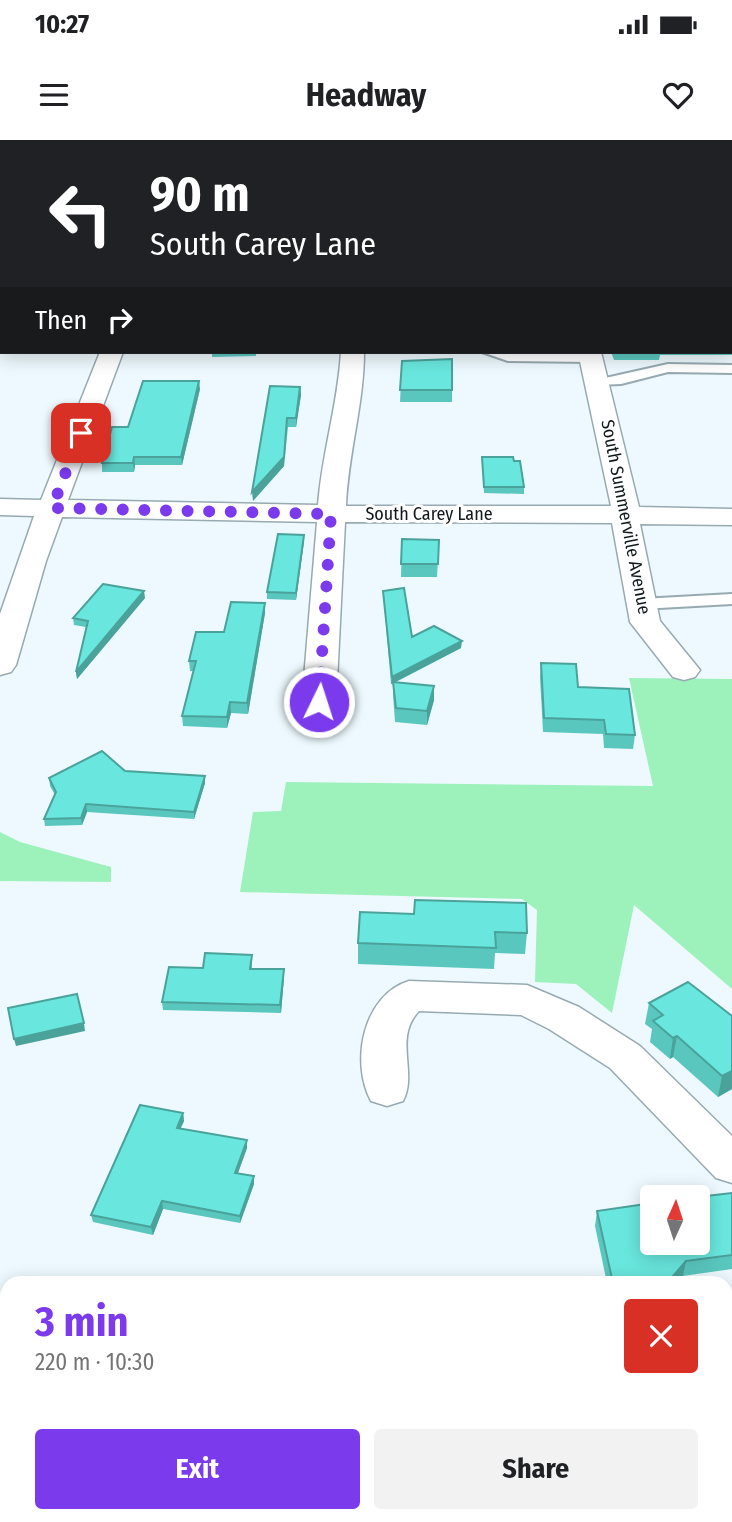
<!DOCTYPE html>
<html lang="en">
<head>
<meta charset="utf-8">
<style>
  :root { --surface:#fff; --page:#f2f2f2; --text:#202124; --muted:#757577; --accent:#7c3aed }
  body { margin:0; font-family:"Fira Sans Condensed",sans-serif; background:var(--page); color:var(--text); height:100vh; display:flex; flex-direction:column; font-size:26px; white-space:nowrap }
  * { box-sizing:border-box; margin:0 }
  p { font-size:23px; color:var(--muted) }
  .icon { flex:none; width:38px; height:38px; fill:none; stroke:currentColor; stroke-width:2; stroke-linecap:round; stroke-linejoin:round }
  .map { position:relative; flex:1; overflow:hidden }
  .sheet { position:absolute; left:0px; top:1136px; width:733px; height:247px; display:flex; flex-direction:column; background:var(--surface); border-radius:21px 21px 0 0; box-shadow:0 4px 18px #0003 }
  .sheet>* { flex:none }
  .top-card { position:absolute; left:0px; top:0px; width:733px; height:214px; box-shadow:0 4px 18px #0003; background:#202124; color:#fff; overflow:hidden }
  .needle { width:46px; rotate:3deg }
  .tools { position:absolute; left:640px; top:1045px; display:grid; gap:14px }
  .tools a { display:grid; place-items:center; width:70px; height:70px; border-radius:7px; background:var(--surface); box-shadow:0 4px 18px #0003; font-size:35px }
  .pin { position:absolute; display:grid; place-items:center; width:60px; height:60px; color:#fff; margin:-30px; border-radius:14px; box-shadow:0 4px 10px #0006 }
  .me { position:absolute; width:77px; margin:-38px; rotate:4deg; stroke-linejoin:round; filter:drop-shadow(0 0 5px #0008) }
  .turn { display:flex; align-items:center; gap:24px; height:147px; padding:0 35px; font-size:32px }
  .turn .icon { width:91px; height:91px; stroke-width:2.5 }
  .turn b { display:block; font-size:49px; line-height:60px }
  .then { display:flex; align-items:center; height:66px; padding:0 35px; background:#0003; gap:14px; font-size:26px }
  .round { display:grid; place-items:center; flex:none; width:74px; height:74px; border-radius:7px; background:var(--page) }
  .overview { display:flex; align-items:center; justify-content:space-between; height:119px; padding:0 35px }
  h1 { font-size:42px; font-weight:700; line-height:52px; color:var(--accent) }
  .action { display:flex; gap:14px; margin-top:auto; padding:14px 35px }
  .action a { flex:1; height:80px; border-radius:7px; background:var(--accent); color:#fff; font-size:28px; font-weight:700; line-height:80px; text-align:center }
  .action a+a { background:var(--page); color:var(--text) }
  .status { display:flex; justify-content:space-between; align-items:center; height:49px; padding:0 35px; background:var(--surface); direction:ltr }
  .status svg { height:19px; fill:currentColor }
  header { display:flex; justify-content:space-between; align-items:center; height:91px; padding:0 35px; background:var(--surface); font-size:32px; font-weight:700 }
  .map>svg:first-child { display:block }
  .green { fill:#9df1bb }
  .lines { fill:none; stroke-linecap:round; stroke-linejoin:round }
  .stream { fill:#bfb6f6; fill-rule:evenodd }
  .lane-casing { stroke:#97aab1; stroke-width:4 }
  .street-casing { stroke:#97aab1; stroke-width:3 }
  .lane { fill:#fff; fill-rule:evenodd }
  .street { fill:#fff; fill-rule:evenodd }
  .wall { fill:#5ac7bf }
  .shaded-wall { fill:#4aa29b }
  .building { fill:#69e7de; stroke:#4aa29b; stroke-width:2 }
  .route { stroke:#7c3aed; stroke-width:12; stroke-dasharray:0 21.6 }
  .labels { text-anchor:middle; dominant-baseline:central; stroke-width:6; stroke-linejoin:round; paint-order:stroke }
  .far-street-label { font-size:18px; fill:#11181a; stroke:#fff }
</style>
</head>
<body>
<div class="status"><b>10:27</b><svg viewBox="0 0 49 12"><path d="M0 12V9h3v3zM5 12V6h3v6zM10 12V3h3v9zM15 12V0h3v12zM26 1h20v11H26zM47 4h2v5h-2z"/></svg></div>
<header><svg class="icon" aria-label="menu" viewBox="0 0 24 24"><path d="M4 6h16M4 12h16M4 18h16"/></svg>Headway<svg class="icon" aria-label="heart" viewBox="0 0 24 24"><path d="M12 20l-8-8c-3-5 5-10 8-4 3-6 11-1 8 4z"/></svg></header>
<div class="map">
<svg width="732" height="1382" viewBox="0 0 732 1382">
  <rect width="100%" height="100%" fill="#edf9fe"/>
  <g class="green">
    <path d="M629 538 732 539V849L634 765 612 873 576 844 535 842 537 770 522 759 240 752 253 672 281 671 286 642 653 646Z"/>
    <path d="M0 692 20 702 111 727V742L0 741Z"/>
  </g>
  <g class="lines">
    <path class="stream" d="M51 0H56L54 2H48Z"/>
    <g class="lane-casing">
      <g id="lane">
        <path d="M482 212 592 214 598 218 592 222 508 221Z"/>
        <path d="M668 224 732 225V233L668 232 621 244 598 245 592 241Z"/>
        <path d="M732 454V464L641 469 633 464 641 459Z"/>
      </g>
    </g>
    <g class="street-casing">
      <g id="street">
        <rect x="0" y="6" width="2" height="10"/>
        <rect x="0" y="167" width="2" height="14"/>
        <path d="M100 212H123L68 360 318 365C322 313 338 264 341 212H364C364 264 348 314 346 366H611L578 212H601L639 367 732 369V385L640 384 660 481 700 530 695 537 684 540 673 537 630 482 612 383 345 382 336 562 331 569 319 572 307 569 302 562 317 382 62 377 46 421 16 525 11 532 0 535V474L34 376 0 375V359L41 360Z"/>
        <path d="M409 841 527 845 579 867 640 906 732 996V1043L716 1038 610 928 549 889 521 875 419 871C393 898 418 933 403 961L387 966 371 961C350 922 363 855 409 841Z"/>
        <rect x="0" y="1218" width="7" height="48"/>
      </g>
    </g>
    <use href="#lane" class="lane"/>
    <use href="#street" class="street"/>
  </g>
  <g class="wall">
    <path d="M732 139V215H660L659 220H614L611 212H732Z"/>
    <path d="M212 212H256V216L212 217Z"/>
    <path d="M402 221 452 250V262H400Z"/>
    <path d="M300 247 301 255 296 287H288L284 326 253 361Z"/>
    <path d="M200 249 182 325H135L134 332H102V323L128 287Z"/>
    <path d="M482 317 514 321 524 347V354L484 353Z"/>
    <path d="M402 399 439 400 437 437H401Z"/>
    <path d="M304 401 296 460 267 459V452Z"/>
    <path d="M383 451 412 497 461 508 396 542 434 546V560L427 585 395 582 393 555V543L391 544Z"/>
    <path d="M145 458 77 539 76 532 86 487 74 485 73 478Z"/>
    <path d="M265 463V473L248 574 231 573 227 588 183 586 182 576 193 531H190L189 521 224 492Z"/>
    <path d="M541 523 578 547 635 595 633 609 604 608 603 594 543 592 540 537Z"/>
    <path d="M125 631 205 643 194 679 87 672 82 685 45 686 44 679 55 655 50 646 49 638Z"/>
    <path d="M360 772 527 793 525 814 495 813 494 829 358 824V803Z"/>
    <path d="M252 815V829H284V837L281 873 163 870 162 862 203 828Z"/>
    <path d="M649 863 732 876V949L718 957 673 917 670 919 650 902 652 889 645 884Z"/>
    <path d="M183 973 184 981 180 989 247 1000V1008L238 1033 254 1036V1044L240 1083 163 1069 153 1095 93 1082 91 1075Z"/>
    <path d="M732 1053V1129L683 1136 677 1143H607L595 1086 597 1071Z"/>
    <path d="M439 1376H540L545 1382H440Z"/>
  </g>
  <g class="shaded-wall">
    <path d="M199 241 200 249 182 325 181 317Z"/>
    <path d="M300 247 301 255 296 287V278Z"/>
    <path d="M287 278 284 326 253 361 252 352Z"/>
    <path d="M134 317 135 325 134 332 133 323Z"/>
    <path d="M304 395V401L296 460V453Z"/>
    <path d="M144 451 145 458 77 539 76 532Z"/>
    <path d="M265 463V473L248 574 247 563Z"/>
    <path d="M462 501 461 508 391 544 392 537Z"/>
    <path d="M434 546V560L427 585V571Z"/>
    <path d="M230 562 231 573 227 588V577Z"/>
    <path d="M205 636V643L194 679V672Z"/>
    <path d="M86 664 87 672 82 685 81 678Z"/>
    <path d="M284 829V837L281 873 280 865Z"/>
    <path d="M84 883 85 891 16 906 14 899Z"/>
    <path d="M677 896 673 917 670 919 673 898Z"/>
    <path d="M732 931V949L718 957 722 936Z"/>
    <path d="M183 973 184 981 177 996V988Z"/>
    <path d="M247 1000V1008L235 1041V1033Z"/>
    <path d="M254 1036V1044L240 1083V1076Z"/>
    <path d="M162 1061 163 1069 153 1095 151 1087Z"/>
    <path d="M686 1121 683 1136 677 1143H667Z"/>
    <path d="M42 1376H45L47 1382H41Z"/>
  </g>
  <g class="building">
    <rect x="148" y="0" width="107" height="2"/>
    <path d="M400 0H451L452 2H401Z"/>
    <path d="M515 0H595V2H516Z"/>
    <path d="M452 219V250H400L402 221Z"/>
    <path d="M143 241H199L181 317H134L133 323H102L112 287H128Z"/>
    <path d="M270 246 300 247 296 278H287L284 317 252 352Z"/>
    <path d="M482 317H513L514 321H520L524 347H484Z"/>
    <path d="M278 394 304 395 296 453 267 452Z"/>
    <path d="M402 399 439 400 438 424H401Z"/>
    <path d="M103 444 144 451 76 532 88 481 73 478Z"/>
    <path d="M404 448 412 497 434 486 462 501 392 537 383 451Z"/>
    <path d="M231 462 265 463 247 563 230 562 227 577 182 576 196 521H189L196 492H224Z"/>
    <path d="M541 523 576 524 578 547 629 549 635 595 606 594 604 580 544 578Z"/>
    <path d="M393 542 434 546 427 571 396 568Z"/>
    <path d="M102 611 125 631 205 636 194 672 86 664 81 678 44 679 56 652 49 638Z"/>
    <path d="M415 760 526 763 527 793 495 792 496 808 358 803 360 772 414 774Z"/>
    <path d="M205 813 252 815 250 829H284L280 865 162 862 169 827 203 828Z"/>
    <path d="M688 842 732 876V931L722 936 677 896 673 898 653 881 663 875 649 863Z"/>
    <path d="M77 854 84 883 14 899 8 868Z"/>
    <path d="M140 965 183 973 177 988 247 1000 235 1033 254 1036 240 1076 162 1061 151 1087 91 1075Z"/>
    <path d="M732 1053V1115L686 1121 667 1143H613L597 1071 653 1063V1102H698V1057Z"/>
    <path d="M0 1367H7V1376H42L41 1382H0Z"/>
    <path d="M446 1376H540L545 1382H450Z"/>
  </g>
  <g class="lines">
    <path class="route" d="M81 293 52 368 331 374 319 562"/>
  </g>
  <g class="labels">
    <g class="far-street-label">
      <text x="429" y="374">South Carey Lane</text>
      <text transform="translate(626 377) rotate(79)">South Summerville Avenue</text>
    </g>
  </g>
</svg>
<div class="tools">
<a><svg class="needle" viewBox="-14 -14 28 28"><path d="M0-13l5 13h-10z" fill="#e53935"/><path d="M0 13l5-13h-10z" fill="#757577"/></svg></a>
</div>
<div class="pin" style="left:81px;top:293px;background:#d93025"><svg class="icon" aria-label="arrive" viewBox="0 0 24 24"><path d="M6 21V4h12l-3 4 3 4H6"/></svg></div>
<svg class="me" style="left:319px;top:562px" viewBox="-20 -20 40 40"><circle r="17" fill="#7c3aed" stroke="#fff" stroke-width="3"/><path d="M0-11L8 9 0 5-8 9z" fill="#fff"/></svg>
<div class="top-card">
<div class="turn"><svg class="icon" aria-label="left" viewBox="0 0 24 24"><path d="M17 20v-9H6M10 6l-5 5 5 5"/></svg><div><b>90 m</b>South Carey Lane</div></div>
<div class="then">Then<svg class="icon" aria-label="right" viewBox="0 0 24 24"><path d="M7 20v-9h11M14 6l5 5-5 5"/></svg></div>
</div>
<section class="sheet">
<div class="overview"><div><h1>3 min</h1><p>220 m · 10:30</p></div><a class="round" style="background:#d93025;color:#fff"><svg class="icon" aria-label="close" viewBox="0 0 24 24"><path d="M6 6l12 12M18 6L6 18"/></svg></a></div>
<div class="action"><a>Exit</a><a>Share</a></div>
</section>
</div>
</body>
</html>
